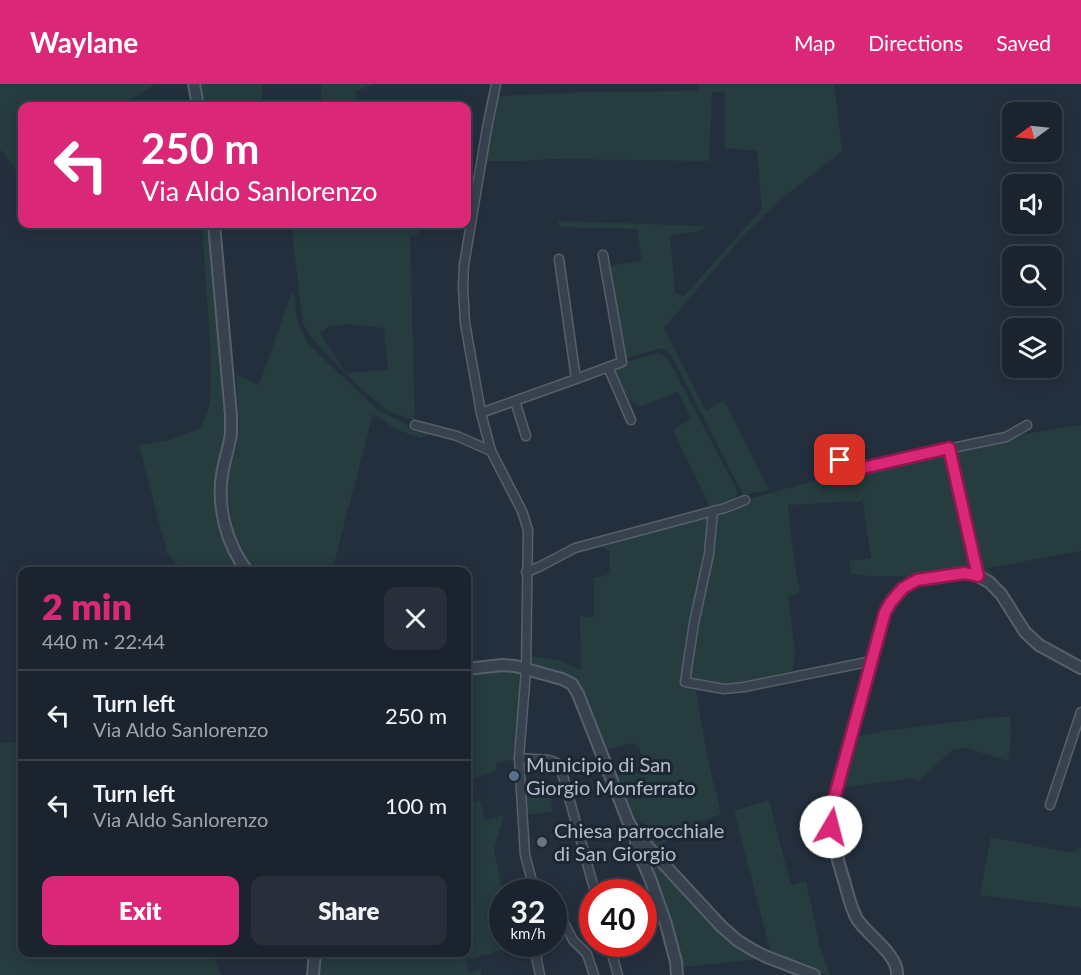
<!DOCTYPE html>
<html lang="en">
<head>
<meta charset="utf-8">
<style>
  :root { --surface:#1b232e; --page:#282f3a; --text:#f1f3f6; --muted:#a0a4aa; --line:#39404a; --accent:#db2777 }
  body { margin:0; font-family:Lato,sans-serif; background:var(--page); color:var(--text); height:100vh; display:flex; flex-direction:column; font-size:22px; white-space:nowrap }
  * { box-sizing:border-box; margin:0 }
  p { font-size:20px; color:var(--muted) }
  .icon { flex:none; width:33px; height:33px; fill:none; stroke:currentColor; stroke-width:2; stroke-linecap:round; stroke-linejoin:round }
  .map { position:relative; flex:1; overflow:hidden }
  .side { position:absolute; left:18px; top:483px; width:453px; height:390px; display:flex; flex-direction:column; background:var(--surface); border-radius:12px; box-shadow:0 3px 15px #0003,0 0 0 2px var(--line) }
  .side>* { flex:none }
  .banner { position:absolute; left:18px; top:18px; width:453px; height:126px; border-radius:12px; box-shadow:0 3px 15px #0003,0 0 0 2px var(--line); background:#db2777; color:#fff; overflow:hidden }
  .needle { width:39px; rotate:255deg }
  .tools { position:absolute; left:1002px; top:18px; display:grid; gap:12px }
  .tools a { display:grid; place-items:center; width:60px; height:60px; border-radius:12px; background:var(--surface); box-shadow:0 3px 15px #0003,0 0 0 2px var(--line); font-size:30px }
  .speed { position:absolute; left:489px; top:795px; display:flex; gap:12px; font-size:30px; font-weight:700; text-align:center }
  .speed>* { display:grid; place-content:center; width:78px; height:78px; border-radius:50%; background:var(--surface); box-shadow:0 3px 15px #0003,0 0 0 2px var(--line); line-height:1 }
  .speed small { font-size:15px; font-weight:400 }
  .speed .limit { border:9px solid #d22; background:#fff; color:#111 }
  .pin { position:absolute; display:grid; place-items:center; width:51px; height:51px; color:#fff; margin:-26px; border-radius:12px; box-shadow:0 3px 9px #0006 }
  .me { position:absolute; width:66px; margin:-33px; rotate:8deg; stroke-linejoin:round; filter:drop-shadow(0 0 4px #0008) }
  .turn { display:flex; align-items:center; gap:21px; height:126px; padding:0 24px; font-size:27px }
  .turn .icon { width:78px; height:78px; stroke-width:2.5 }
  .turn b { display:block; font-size:42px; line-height:51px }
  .round { display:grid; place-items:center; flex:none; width:63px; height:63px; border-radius:12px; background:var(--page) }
  .headline { display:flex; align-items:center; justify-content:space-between; height:102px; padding:0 24px }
  h1 { font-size:36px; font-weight:800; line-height:45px; color:var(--accent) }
  .primary-button { display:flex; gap:12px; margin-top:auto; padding:12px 24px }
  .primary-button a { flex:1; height:69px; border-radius:12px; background:var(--accent); color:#fff; font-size:24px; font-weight:800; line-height:69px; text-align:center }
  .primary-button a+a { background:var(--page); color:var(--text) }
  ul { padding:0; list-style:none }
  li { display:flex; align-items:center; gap:18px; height:90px; padding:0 24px; border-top:2px solid var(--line) }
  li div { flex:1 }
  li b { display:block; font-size:22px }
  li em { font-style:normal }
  header { display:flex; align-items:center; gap:36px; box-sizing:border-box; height:84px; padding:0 30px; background:var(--accent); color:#fff }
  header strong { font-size:28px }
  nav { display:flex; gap:33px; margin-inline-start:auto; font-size:21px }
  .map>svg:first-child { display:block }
  .green { fill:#263c3f; fill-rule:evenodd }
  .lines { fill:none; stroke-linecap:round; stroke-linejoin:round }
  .minor-casing { stroke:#565f6c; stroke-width:11 }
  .tertiary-casing { stroke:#565f6c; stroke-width:14 }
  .minor { stroke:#38414e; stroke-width:8 }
  .tertiary { stroke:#38414e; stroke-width:10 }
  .route-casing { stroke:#8e194d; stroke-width:15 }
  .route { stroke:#db2777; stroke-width:10 }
  .service-dot { fill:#5c6f8a; stroke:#1d2633; stroke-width:2 }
  .worship-dot { fill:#6b7280; stroke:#1d2633; stroke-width:2 }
  .labels { text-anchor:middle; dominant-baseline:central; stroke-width:6; stroke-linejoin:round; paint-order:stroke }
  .poi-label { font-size:20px; fill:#b4bcc9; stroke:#1d2633; text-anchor:start }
</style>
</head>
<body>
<header>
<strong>Waylane</strong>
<nav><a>Map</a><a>Directions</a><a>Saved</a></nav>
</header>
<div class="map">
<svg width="1081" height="891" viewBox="0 0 1081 891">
  <rect width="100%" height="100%" fill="#242f3e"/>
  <g class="green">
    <path d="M0 0H155L121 22H22V82L16 86 0 65Z"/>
    <path d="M201 0H262V22H204Z"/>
    <path d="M321 0H374L356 7V22H321Z"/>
    <path d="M699 0H834L842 67 776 119 746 149 664 244 706 327 724 316 769 406 743 411 670 269 661 264 624 275 609 188 613 181 642 177 637 145 560 143 558 137 706 142 700 147 670 151 675 209 684 212 762 125 757 67 725 64V7L712 9 709 77 552 75 522 77H484L496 12 590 8 698 7Z"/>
    <path d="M202 140H210L228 331 221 433 245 487H182L167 469 139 361 169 356 202 343 210 319 211 275Z"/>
    <path d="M291 140H421L420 149 410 152 415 337 387 326 367 310 340 284 309 251 303 239ZM348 240 384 244 388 286 346 289 320 249 330 242Z"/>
    <path d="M294 209 297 236 308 260 379 327 415 344 435 350 419 354 396 345 373 330 332 487H256L243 471 233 446 228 411V390L237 361 239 343 236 290 259 301 291 210Z"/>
    <path d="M658 269 668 275 736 404 737 410 733 419 711 425 673 347 691 334 678 308 641 322 622 312 608 283Z"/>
    <path d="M1081 341V467L987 484 997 495 1025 537 992 495 978 492 917 496 903 492H867L851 490 849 477 871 474 863 419 865 410 862 417 788 421 793 469 800 509 788 513 795 568 792 594 744 603 695 601 707 671 721 730 688 742 653 767C651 753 650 739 635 735L616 692 645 685 639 663 633 659 607 666 578 601 527 581 529 572 558 576 581 586 580 532 594 533V494L610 490 609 466 601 463 602 459 745 416 854 386 1006 353Z"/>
    <path d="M512 585 523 593 515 675 497 679 495 687 473 695 474 701 467 704 466 589Z"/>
    <path d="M995 633H1010L1011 652 1008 677 966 664 952 666 919 697 912 694 842 704 859 652 890 646Z"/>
    <path d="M22 658V868L213 869 221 891H0V659Z"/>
    <path d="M550 702 552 728 526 731V704Z"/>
    <path d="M480 715 485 736 504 731 494 766 503 808 502 860H522V861L466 876 469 889 481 886V891H316L317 869 466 868 467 723Z"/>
    <path d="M769 716 791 801 806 797 820 863 830 891H826L771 869 734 727Z"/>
    <path d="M991 753 1072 769 1079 764H1081V824L980 811Z"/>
    <path d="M639 760 760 875 684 883 681 880Z"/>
  </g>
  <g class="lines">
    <g class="minor-casing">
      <g id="minor">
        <path d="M496 0 487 44 464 181 463 203 465 239 481 329 491 367 522 427 528 446 526 586 519 674 525 771 535 808"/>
        <path d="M608 283 631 336"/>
        <path d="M576 295 622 278 603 171"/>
        <path d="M515 317 526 352"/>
        <path d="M481 329 576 295 559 175"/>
        <path d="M415 341 457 352 491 367"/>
        <path d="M949 365 978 492"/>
        <path d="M840 376 854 386 923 370 1006 353 1027 341"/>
        <path d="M713 427 709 470 694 539 685 598 724 605 744 603 872 577"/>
        <path d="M526 488 539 483 575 464 725 424 745 416"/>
        <path d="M519 674 549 676 553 677 560 681 595 808"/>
        <path d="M1050 721 1081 628"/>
        <path d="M554 821 562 835 573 856 587 870 594 891"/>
        <path d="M537 860V877L540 891"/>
        <path d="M609 860 618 891"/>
      </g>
    </g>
    <g class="tertiary-casing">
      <g id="tertiary">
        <path d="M194 0 198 22"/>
        <path d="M214 140 231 331C231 337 231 344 231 350 229 364 224 377 222 391 217 424 227 462 248 488"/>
        <path d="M466 585 502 581 515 582 562 595 572 600 578 610 628 737 636 750V762L651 797 666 840 676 878 677 891"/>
        <path d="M636 750 721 842 738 857 753 866 767 873 814 891"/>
        <path d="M313 891 315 868"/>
        <path d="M897 891C899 871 867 851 857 835 851 824 848 811 845 800 834 763 827 747 836 708L885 528 891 517 903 504 917 496 965 489 978 492 989 498 1001 510 1025 548 1039 561 1081 584"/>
      </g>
    </g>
    <use href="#minor" class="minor"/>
    <use href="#tertiary" class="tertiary"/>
  </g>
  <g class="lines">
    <g class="route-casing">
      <path id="route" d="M831 743 832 726 836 708 885 528 891 518 903 504 917 496 965 489 978 492 949 364 854 386 840 376"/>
    </g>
    <use href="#route" class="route"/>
  </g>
  <circle class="service-dot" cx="514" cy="692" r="6"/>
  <circle class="worship-dot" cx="542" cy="758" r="6"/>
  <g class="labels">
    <g class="poi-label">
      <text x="526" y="680">Municipio di San<tspan x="526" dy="23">Giorgio Monferrato</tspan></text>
      <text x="554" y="746">Chiesa parrocchiale<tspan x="554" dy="23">di San Giorgio</tspan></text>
    </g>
  </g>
</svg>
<div class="tools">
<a><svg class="needle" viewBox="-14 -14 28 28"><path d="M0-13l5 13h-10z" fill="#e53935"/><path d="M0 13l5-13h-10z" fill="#a0a4aa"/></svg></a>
<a><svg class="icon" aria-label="sound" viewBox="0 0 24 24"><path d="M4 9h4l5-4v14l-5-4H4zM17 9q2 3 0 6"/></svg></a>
<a><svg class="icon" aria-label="search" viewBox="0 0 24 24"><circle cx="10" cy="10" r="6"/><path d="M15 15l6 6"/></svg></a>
<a><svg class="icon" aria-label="layers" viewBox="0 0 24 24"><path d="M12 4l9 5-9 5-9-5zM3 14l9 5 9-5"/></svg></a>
</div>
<div class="speed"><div>32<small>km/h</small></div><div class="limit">40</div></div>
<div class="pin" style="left:840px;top:376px;background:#d93025"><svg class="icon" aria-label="arrive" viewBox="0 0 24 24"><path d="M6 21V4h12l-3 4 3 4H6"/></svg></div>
<svg class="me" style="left:831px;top:743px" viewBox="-20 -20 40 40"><circle r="19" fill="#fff"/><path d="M0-13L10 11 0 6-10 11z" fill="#db2777"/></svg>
<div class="banner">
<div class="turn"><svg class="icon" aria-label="left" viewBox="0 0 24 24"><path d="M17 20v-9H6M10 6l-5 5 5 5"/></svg><div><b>250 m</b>Via Aldo Sanlorenzo</div></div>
</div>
<section class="side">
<div class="headline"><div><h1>2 min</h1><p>440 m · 22:44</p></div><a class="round"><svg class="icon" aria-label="close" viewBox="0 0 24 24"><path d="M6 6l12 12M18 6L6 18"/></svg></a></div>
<ul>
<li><svg class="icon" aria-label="left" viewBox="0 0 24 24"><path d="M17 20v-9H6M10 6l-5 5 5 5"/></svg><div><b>Turn left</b><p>Via Aldo Sanlorenzo</p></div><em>250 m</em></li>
<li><svg class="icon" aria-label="left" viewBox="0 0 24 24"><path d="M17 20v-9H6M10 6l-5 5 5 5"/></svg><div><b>Turn left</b><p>Via Aldo Sanlorenzo</p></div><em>100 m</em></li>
</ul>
<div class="primary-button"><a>Exit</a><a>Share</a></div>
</section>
</div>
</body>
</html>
